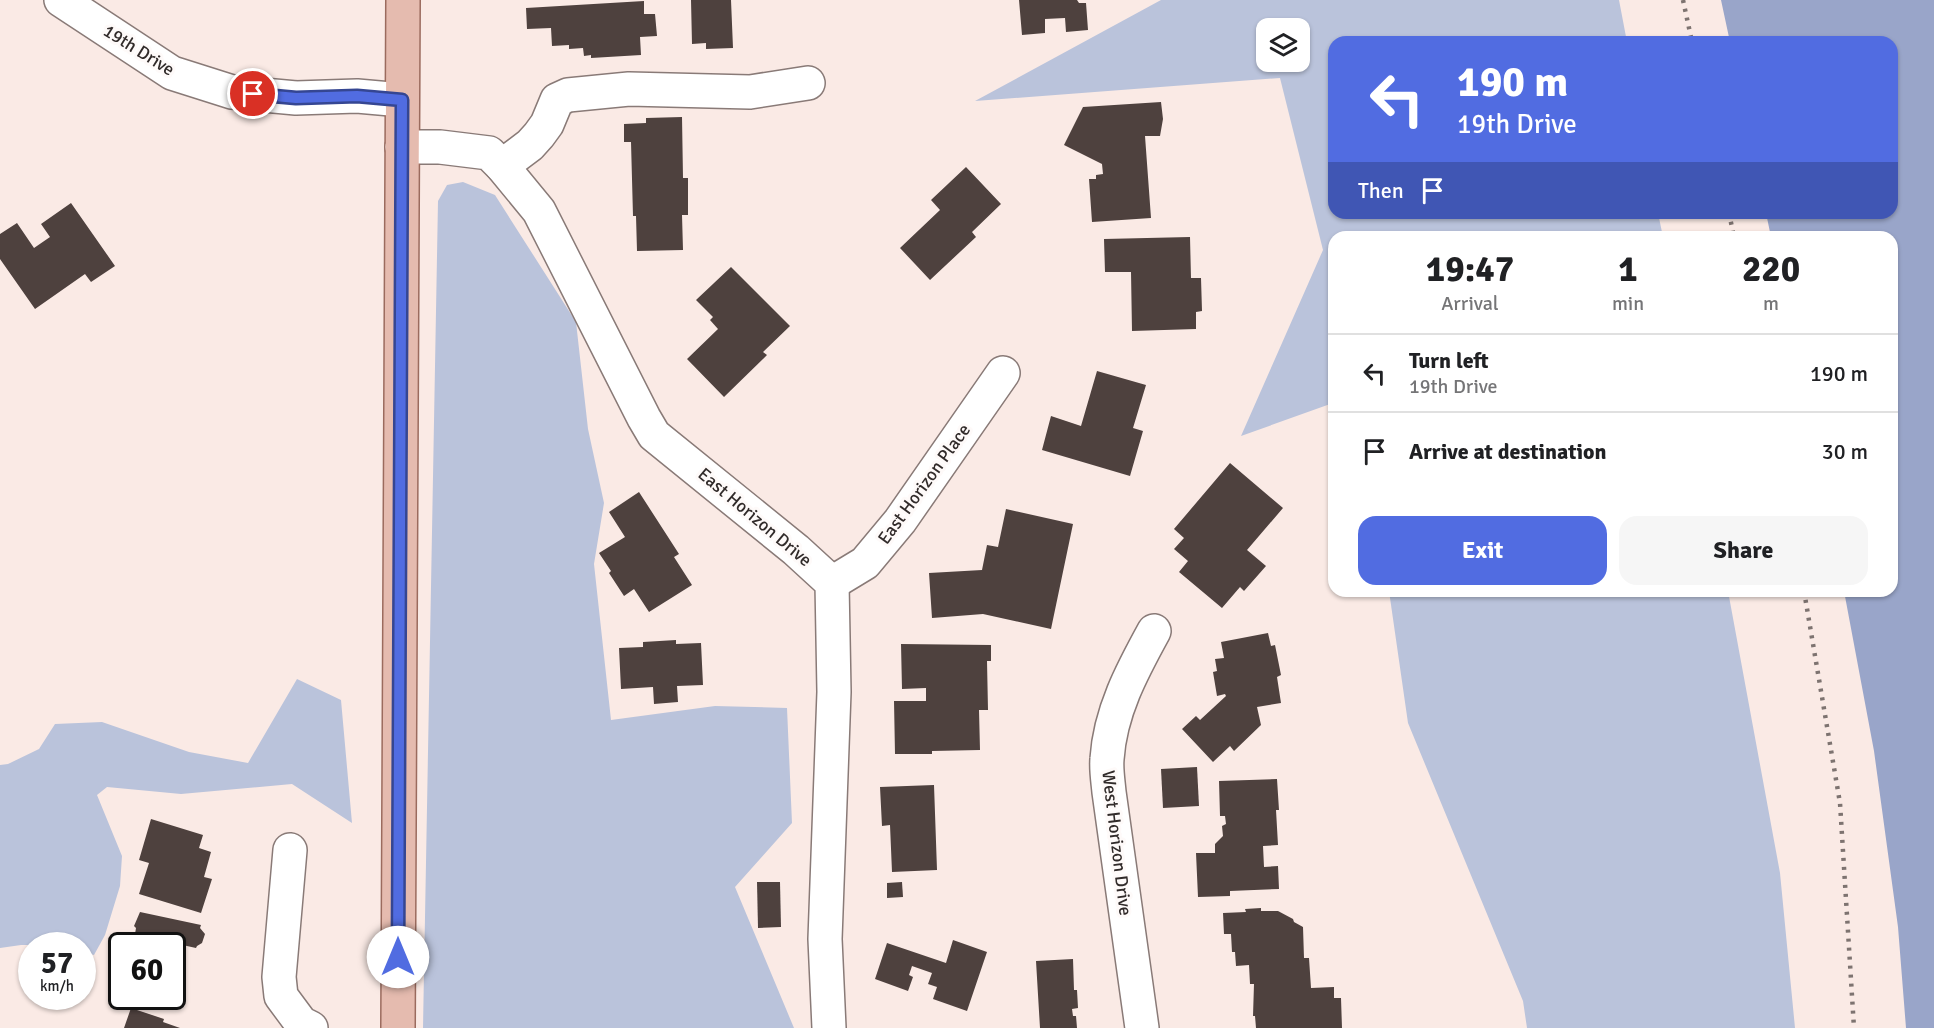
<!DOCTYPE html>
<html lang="en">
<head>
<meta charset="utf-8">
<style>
  :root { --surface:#fff; --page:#f6f6f6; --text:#202124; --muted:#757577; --line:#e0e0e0; --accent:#516ce1 }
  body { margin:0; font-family:Signika,sans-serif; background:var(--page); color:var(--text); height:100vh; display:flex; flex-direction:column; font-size:22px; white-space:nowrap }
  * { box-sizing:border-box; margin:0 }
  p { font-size:20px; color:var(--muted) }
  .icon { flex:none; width:33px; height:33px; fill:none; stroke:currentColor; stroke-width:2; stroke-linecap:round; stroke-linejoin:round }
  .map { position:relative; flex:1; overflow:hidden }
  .drawer { position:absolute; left:1328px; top:231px; width:570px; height:366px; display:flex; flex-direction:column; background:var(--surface); border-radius:18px; box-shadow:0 2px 4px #0004 }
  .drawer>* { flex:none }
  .hud { position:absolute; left:1328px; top:36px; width:570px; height:183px; border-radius:18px; box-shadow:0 2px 4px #0004; background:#516ce1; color:#fff; overflow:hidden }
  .fabs { position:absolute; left:1256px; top:18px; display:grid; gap:12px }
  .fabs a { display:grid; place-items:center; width:54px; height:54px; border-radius:12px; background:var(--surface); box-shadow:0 2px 4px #0004; font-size:30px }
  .speed { position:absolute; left:18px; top:932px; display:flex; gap:12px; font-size:30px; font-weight:700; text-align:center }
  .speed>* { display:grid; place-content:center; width:78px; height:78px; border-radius:50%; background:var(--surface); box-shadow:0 2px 4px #0004; line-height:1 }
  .speed small { font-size:15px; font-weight:400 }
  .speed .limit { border:3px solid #111; border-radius:9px; background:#fff; color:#111 }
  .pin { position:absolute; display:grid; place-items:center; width:51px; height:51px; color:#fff; margin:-26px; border:3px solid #fff; border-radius:50%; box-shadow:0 2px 6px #0007 }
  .me { position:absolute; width:66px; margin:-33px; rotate:0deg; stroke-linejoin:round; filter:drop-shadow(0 0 4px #0008) }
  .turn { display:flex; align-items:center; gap:21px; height:126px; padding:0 30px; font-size:27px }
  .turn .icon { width:78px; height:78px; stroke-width:2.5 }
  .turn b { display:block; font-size:42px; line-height:51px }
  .then { display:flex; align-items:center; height:57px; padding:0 30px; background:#0003; gap:12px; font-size:22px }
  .eta { display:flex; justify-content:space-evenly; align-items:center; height:102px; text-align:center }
  .eta b { font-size:36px; font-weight:700; line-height:42px }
  .action { display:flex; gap:12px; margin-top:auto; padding:12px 30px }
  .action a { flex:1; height:69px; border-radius:18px; background:var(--accent); color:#fff; font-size:24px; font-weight:700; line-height:69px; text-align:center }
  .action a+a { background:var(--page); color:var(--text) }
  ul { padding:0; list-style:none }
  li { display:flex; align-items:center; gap:18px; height:78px; padding:0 30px; border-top:2px solid var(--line) }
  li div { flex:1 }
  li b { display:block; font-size:22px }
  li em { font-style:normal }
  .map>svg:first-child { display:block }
  .green { fill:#bac3db; fill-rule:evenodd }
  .water { fill:#99a5c9 }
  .building { fill:#4e413e }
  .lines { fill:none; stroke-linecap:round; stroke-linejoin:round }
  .minor-casing { stroke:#897a77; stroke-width:36 }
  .major-casing { stroke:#9b6b5e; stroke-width:36 }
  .minor { stroke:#fff; stroke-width:33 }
  .major { stroke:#e5bbaf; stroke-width:33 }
  .rail { stroke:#7d7370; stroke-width:4.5; stroke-dasharray:3 6; stroke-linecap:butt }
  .route-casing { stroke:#354692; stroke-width:15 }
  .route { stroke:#516ce1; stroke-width:10 }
  .labels { text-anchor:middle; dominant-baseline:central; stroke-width:6; stroke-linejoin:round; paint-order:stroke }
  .street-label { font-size:18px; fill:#312b2a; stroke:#fefaf9 }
</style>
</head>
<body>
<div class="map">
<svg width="1934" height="1028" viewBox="0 0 1934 1028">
  <rect width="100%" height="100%" fill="#faeae5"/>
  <g class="green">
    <path d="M1161 0H1619L1627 42H1334V213H1658L1663 237H1334L1333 403 1241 436 1323 250 1280 78 975 101ZM1266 28H1299V62H1266Z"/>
    <path d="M463 182 495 195 576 322 588 429 604 503 594 564 611 720 715 706 787 708 792 823 735 887 794 1028H423L438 201 447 185Z"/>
    <path d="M1389 591H1728L1780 873 1795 1028H1527L1523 1001 1408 723Z"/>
    <path d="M297 679 341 700 352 823 292 784 181 794 107 787 97 795 122 856 120 886 105 935 94 955 83 952 82 945H21L0 948V765L8 764 39 749 55 724 102 722 189 752 248 763Z"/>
  </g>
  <path class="water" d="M1721 0H1934V1028H1906L1898 927 1874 751 1844 591H1892V237H1771L1766 213H1892V42H1730Z"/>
  <g class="building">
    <path d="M691 0H731L733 48 706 49V43L692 44Z"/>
    <path d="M1019 0H1077L1079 3H1086L1088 30 1066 32 1065 18 1045 19V33L1022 35Z"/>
    <path d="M644 1V14H655L657 36 640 37 641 55 591 58V55L584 56 583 48 569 49V45L552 46 551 28 527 29 526 8Z"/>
    <path d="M1161 102 1163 119 1160 136H1145L1151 218 1092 222 1089 179H1096V175L1103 174 1102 164 1064 145 1083 107Z"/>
    <path d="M682 117 683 178H688V215H682L683 250 637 251 636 216H633L631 142H624V124L646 123V118Z"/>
    <path d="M966 167 1001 204 972 232 976 237 930 280 900 248 940 210 931 200Z"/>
    <path d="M71 203 115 266 91 282 85 274 35 309 0 259V234L17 223 34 248 50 237 41 224Z"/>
    <path d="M1190 237 1191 278H1201L1202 311 1196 312V329L1132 331 1131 272H1105L1104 239Z"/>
    <path d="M731 267 790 326 763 352 767 355 724 397 687 359 718 329 710 320 713 317 696 300Z"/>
    <path d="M1097 371 1146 385 1133 428 1143 431 1130 476 1042 450 1051 416 1081 426Z"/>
    <path d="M1230 463 1283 508 1247 550 1266 566 1244 591 1240 587 1222 608 1179 572 1188 561 1174 549 1184 538 1174 529Z"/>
    <path d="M639 492 679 554 674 557 692 585 649 612 634 589 624 596 609 573 611 571 599 553 625 537 609 512Z"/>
    <path d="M1006 509 1073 524 1051 629 983 614 932 618 929 573 982 570 987 545 998 547Z"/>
    <path d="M1268 633 1271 646 1275 645 1281 675 1277 677 1281 703 1257 707 1261 725 1234 751 1230 746 1213 762 1182 729 1196 716 1200 720 1226 696 1225 694 1217 696 1213 672 1217 671 1215 659 1224 658 1221 642Z"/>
    <path d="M676 640V644L701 643 703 685 677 686 678 702 654 704 653 687 621 689 619 648 643 647V642Z"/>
    <path d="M901 644 991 645V661H987L988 710H979L980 750 932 751V754H895L894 701H926V688L902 689Z"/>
    <path d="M1197 767 1199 806 1163 808 1161 769Z"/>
    <path d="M1277 779 1279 810H1276L1278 845 1263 846 1264 867 1278 866 1279 889 1230 891V896L1198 897 1196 853H1215V844L1223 836 1222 826 1226 824 1225 816H1220L1219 781Z"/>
    <path d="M934 785 937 870 892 872 890 825 882 826 880 787Z"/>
    <path d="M151 819 203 835 199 848 211 852 204 877 212 879 201 913 139 894 149 863 139 860Z"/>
    <path d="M757 882H780L781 927 758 928Z"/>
    <path d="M902 882 903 897 887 898V883Z"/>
    <path d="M1261 908V911H1278L1293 919 1294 922 1303 927 1304 958H1309L1311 988 1334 987V998H1341L1342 1028H1256L1255 1016H1253L1254 984H1250L1249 965 1236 966 1235 952H1232L1231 934H1224L1223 913 1246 912 1245 909Z"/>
    <path d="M140 912 201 925 200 928 205 934 202 943 197 946 196 948 178 944 177 951 186 953 178 986 172 985V945H128L130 939 134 940 136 928 134 926Z"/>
    <path d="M953 940 987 952 967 1011 933 999 937 987 928 984 932 973 912 966 909 975 913 977 908 991 875 979 887 943 946 963Z"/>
    <path d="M1073 959 1074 990H1077L1078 1008 1072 1009 1073 1016H1076L1077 1028H1040L1036 961Z"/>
    <path d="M131 1008 164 1019 163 1022 180 1028H124Z"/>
  </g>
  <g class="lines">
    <g class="minor-casing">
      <g id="minor">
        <path d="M61 0 172 73 232 92 296 98 357 96 402 100"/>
        <path d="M402 147H440L489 153 502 166 539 211 644 418 654 435 796 550 832 583 834 692 825 939 829 1028"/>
        <path d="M502 166 530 145 539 135 547 124 557 100 568 95 629 89 750 92 808 83"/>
        <path d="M832 583 865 563 900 521 1003 373"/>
        <path d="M290 850 279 977 281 996 301 1023 311 1028"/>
        <path d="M1142 1028 1109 792C1108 781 1106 769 1107 759 1110 712 1132 671 1154 631"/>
      </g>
    </g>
    <g class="major-casing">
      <path id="major" d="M398 1028 403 0"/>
    </g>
    <use href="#minor" class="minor"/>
    <use href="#major" class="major"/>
    <g class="rail">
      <path d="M1683 0 1692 42"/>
      <path d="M1729 213 1734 237"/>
      <path d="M1804 591 1840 803 1854 1028"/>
    </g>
  </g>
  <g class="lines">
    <g class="route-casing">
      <path id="route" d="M253 94 296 98 357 96 402 100 398 957"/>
    </g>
    <use href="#route" class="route"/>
  </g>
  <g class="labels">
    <g class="street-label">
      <text transform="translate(139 50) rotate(32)">19th Drive</text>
      <text transform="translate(924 484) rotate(-54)">East Horizon Place</text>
      <text transform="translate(755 517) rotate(40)">East Horizon Drive</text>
      <text transform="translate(1117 843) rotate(83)">West Horizon Drive</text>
    </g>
  </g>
</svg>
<div class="fabs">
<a><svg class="icon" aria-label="layers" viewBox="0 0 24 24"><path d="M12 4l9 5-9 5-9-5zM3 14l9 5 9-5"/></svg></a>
</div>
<div class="speed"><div>57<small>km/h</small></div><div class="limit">60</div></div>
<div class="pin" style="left:253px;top:94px;background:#d93025"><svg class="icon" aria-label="arrive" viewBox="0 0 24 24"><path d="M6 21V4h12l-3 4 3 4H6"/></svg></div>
<svg class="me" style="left:398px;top:957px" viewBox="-20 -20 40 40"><circle r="19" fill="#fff"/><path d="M0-13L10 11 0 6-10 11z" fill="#516ce1"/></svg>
<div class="hud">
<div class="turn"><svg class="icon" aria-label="left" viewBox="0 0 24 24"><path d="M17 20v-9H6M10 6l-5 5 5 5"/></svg><div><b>190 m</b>19th Drive</div></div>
<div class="then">Then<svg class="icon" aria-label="arrive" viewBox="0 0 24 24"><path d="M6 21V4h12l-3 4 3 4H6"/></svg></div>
</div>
<section class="drawer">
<div class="eta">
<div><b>19:47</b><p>Arrival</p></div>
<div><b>1</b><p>min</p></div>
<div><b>220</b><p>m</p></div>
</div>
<ul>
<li><svg class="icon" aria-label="left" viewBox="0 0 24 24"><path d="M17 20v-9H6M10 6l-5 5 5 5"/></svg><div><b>Turn left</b><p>19th Drive</p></div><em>190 m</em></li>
<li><svg class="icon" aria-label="arrive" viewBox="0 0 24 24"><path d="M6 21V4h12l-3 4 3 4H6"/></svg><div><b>Arrive at destination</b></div><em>30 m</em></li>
</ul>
<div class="action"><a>Exit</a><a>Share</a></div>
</section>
</div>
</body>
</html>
